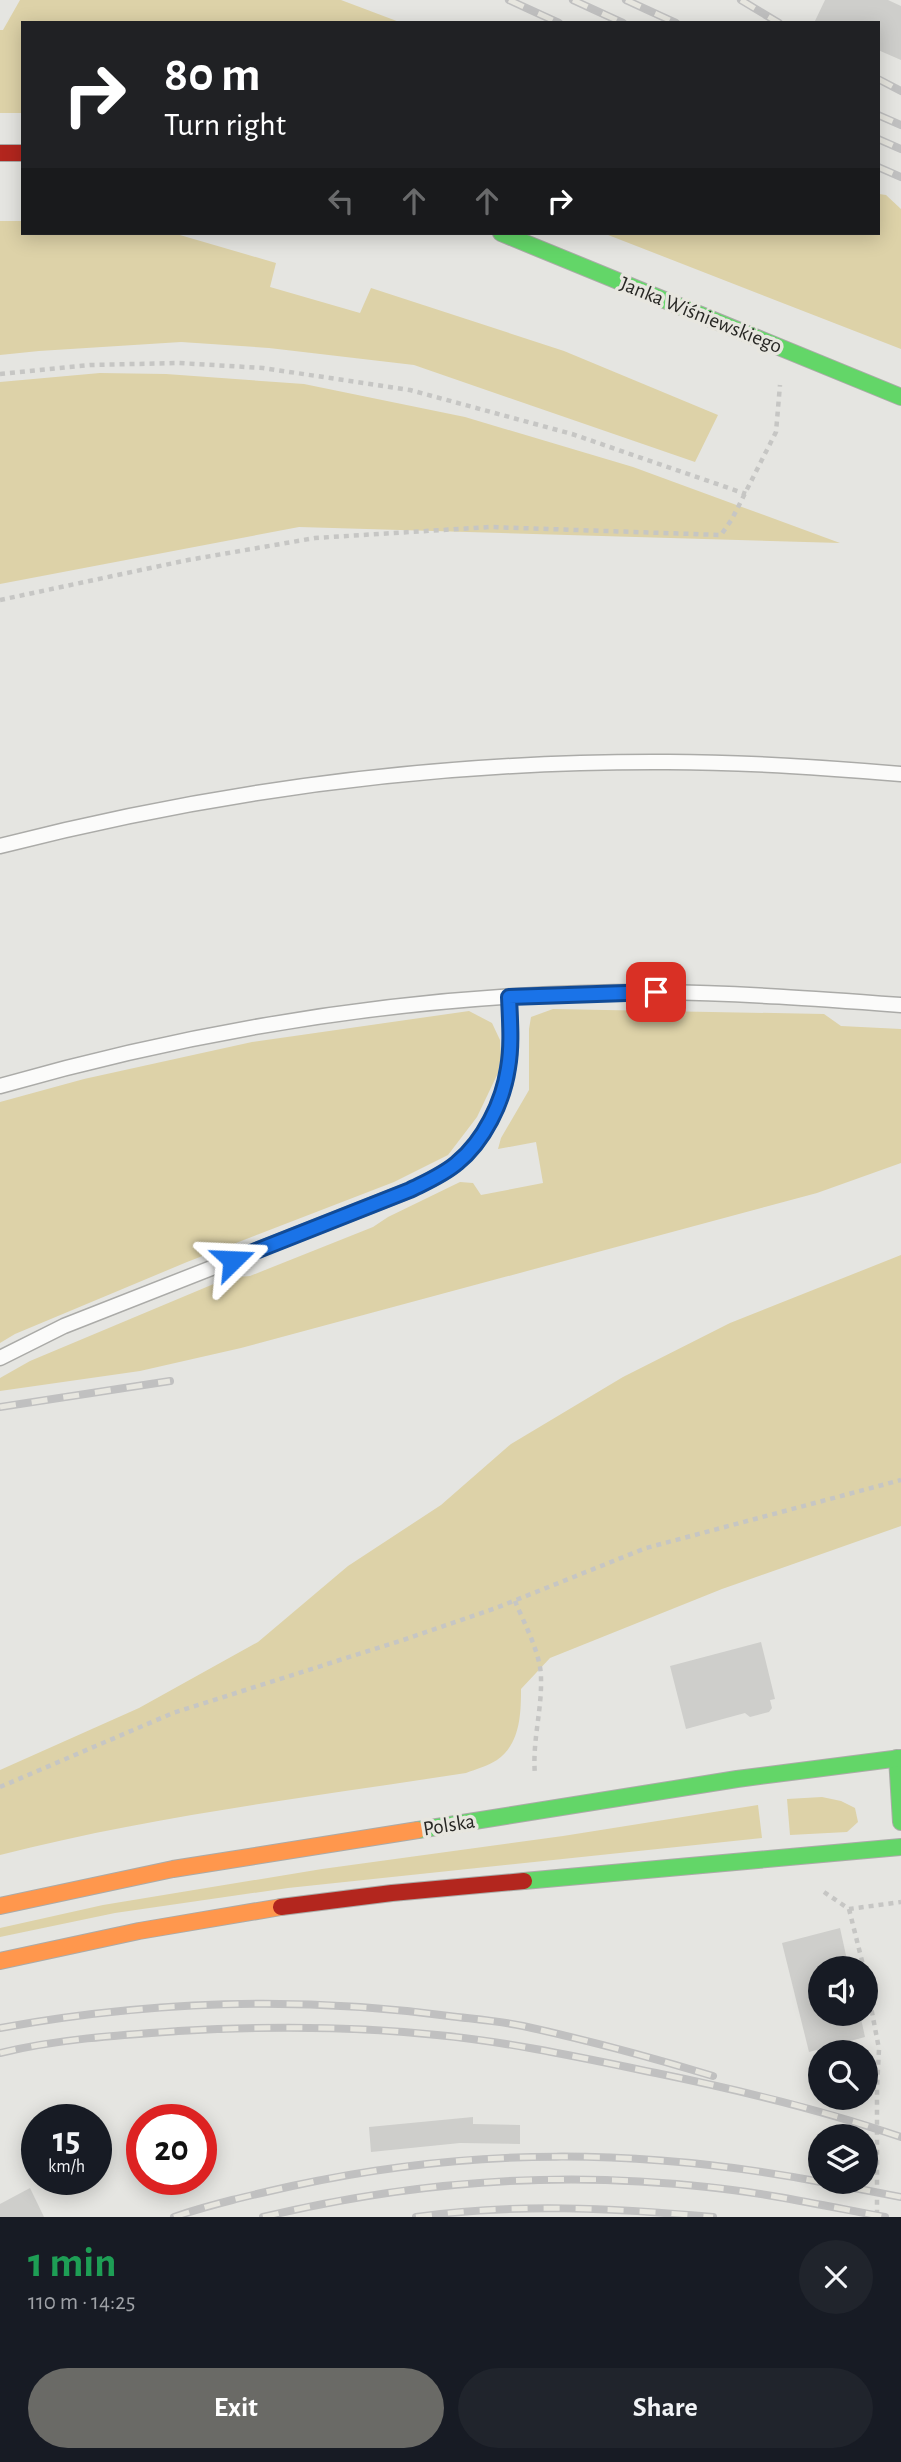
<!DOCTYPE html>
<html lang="en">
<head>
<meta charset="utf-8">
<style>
  :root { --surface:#171b24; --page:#20242c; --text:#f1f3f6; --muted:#9ea1a6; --accent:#6a6a66 }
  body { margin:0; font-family:"Alegreya Sans",sans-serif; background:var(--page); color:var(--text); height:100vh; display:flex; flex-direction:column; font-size:26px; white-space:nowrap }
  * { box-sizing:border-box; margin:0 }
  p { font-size:23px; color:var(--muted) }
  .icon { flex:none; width:38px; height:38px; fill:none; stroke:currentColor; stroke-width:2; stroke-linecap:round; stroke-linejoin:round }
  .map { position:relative; height:2217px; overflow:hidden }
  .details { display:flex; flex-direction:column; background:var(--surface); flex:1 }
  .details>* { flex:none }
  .guide { position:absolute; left:21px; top:21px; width:859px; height:214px; border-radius:0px; box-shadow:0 4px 18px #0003; background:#202124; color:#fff; overflow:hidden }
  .buttons { position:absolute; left:808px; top:1956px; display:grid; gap:14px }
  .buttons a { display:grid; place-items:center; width:70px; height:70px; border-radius:50%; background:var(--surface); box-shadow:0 4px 18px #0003; font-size:35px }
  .speed { position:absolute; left:21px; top:2104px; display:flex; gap:14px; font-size:35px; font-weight:700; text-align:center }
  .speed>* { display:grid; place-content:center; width:91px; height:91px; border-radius:50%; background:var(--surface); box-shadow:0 4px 18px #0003; line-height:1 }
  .speed small { font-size:18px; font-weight:400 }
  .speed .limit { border:10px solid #d22; background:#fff; color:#111 }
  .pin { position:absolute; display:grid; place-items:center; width:60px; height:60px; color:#fff; margin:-30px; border-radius:14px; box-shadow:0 4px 10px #0006 }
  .me { position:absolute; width:77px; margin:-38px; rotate:69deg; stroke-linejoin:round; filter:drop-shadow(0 0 5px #0008) }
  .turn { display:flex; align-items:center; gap:24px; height:147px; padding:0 28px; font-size:32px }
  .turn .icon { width:91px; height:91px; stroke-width:2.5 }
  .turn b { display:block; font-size:49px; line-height:60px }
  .lanes { display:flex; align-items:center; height:66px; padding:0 28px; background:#0003; justify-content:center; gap:35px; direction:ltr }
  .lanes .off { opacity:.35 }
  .round { display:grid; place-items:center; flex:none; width:74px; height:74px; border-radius:37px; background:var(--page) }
  .overview { display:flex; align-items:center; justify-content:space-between; height:119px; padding:0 28px }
  h1 { font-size:42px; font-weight:700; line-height:52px; color:#1e9e55 }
  .action { display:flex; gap:14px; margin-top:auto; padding:14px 28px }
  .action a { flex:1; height:80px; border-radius:42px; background:var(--accent); color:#fff; font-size:28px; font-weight:700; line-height:80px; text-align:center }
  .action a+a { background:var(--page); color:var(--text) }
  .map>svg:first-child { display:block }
  .green { fill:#ddd2a8 }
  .building { fill:#cececb }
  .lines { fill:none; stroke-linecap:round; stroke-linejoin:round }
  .lane-casing { stroke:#ababa8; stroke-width:17 }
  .fast-casing { stroke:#ababa8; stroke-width:18 }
  .slow-casing { stroke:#ababa8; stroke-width:18 }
  .jam-casing { stroke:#ababa8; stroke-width:18 }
  .path { stroke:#c6c6c4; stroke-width:4.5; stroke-dasharray:5 5; stroke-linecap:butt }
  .lane { stroke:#fbfbfa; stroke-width:14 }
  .fast { stroke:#63d668; stroke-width:16 }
  .slow { stroke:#ff974d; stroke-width:16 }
  .jam { stroke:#b3261e; stroke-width:16 }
  .rail-casing { stroke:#c0c0c0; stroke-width:8 }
  .rail { stroke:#e7e6df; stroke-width:5; stroke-dasharray:16; stroke-linecap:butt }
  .route-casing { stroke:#114b97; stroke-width:18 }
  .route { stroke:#1a73e8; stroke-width:12 }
  .labels { text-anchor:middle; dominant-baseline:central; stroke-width:7; stroke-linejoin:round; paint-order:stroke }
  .street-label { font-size:21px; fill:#272724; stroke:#e7e6df }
</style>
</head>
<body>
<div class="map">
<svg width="901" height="2217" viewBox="0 0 901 2217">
  <rect width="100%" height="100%" fill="#e5e5e1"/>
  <g class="green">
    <path d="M20 0H341L402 23H23V113H0V30H3Z"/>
    <path d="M879 194 886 195 901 209V349L603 233H878Z"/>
    <path d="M0 221H23V233H173L276 263 270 287 360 313 371 288 564 351 718 415 695 462 414 365 269 348 181 342 39 351 0 355Z"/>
    <path d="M100 373 166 374 304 384 465 417 633 467 840 543 299 527 0 584V382Z"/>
    <path d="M553 1009 824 1014 841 1026 901 1029V1163L817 1193 241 1348 140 1371 0 1391V1378L30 1361 228 1278 250 1276 373 1227 388 1217 460 1182 473 1183 481 1195 543 1183 536 1142 498 1149 501 1138 529 1090V1029L531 1017Z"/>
    <path d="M469 1011 492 1023 500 1040 501 1055 498 1073 477 1117 448 1155 394 1182 187 1262 15 1334 0 1343V1102L84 1079 252 1042Z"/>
    <path d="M901 1255V1526L722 1589 550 1658 521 1689C521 1715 520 1744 497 1760 488 1766 476 1769 466 1773 310 1797 153 1816 0 1855V1770L139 1708 258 1642 348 1566 441 1505 511 1444 623 1377 730 1323Z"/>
    <path d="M822 1797 841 1801 855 1808 858 1822 847 1832 790 1835 787 1799Z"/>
    <path d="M758 1805 762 1838 288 1888 115 1913 0 1937V1928L103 1905 322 1869 563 1836Z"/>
  </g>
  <g class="building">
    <path d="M825 0H888L901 6V60L878 50V23H819L815 21Z"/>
    <path d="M761 1642 775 1699 770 1700 772 1708 769 1712 750 1717 745 1713 686 1729 670 1666Z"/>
    <path d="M840 1928 849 1969H821V2014H860L865 2037 809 2052 782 1943Z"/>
    <path d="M473 2117V2124L520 2125V2144L460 2143 371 2152 369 2127Z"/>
    <path d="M30 2188 44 2217H0V2204Z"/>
  </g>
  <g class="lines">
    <g class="lane-casing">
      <g id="lane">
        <path d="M0 846C214 791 432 762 653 762 736 761 819 767 901 774"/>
        <path d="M0 1086C214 1025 435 991 658 992 739 993 820 999 901 1005"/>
        <path d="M0 1358 64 1326 410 1190C426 1182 443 1175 457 1163 484 1141 503 1102 508 1068 512 1045 510 1021 509 997"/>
      </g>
    </g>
    <g class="fast-casing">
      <g id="fast">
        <path d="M501 233 901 397"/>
        <path d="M897 1758 901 1822"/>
        <path d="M418 1830 737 1779 901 1758"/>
        <path d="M524 1881 901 1847"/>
      </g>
    </g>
    <g class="slow-casing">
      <g id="slow">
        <path d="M0 1906 173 1869 418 1830"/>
        <path d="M0 1961 139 1931 281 1907"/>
      </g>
    </g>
    <g class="jam-casing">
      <g id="jam">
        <path d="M0 153H23"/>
        <path d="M281 1907 392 1893 524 1881"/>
      </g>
    </g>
    <g class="path">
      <path d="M0 374 90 365 179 363 263 368 410 390 572 434 746 494"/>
      <path d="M0 600 188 560 315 538 490 527 721 535 732 519 776 432 780 385"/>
      <path d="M515 1601C524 1623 541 1654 541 1678 542 1711 532 1741 535 1775"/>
      <path d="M0 1787 173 1713 406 1639 496 1608 646 1548 901 1480"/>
      <path d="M824 1892 849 1909 901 1902"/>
      <path d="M849 1909 864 1969"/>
      <path d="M866 1981 879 2049 877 2088V2217"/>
    </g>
    <use href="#lane" class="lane"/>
    <use href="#fast" class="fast"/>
    <use href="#slow" class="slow"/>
    <use href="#jam" class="jam"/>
    <g class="rail-casing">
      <g id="rail">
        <path d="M509 0 559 23"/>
        <path d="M573 0 623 23"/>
        <path d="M626 0 676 23"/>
        <path d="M741 0 779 23"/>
        <path d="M878 79 901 91"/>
        <path d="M878 115 901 125"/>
        <path d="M878 139 901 149"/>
        <path d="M878 167 901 177"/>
        <path d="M0 1407 170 1381"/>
        <path d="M0 2028C148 2001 299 1996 449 2016 473 2019 499 2021 523 2026 587 2040 650 2057 713 2076"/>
        <path d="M0 2053C58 2039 119 2035 178 2031 265 2026 351 2026 437 2035 510 2042 583 2058 656 2073 739 2090 820 2109 901 2137"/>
        <path d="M823 2182 901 2197"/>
        <path d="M174 2217C212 2204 252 2195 292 2186 471 2147 641 2148 821 2182"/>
        <path d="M263 2217C409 2182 556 2170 707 2187 767 2193 826 2206 885 2217"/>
        <path d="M416 2217C514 2203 614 2208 713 2217"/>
      </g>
    </g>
    <use href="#rail" class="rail"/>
  </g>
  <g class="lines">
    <g class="route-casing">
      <path id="route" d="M233 1260 410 1190C426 1182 443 1175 457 1163 484 1141 503 1102 508 1068 512 1045 510 1021 509 997L656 992"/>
    </g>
    <use href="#route" class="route"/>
  </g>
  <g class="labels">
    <g class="street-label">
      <text transform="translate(701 315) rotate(22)">Janka Wiśniewskiego</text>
      <text transform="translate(449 1825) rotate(-9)">Polska</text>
    </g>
  </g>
</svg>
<div class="buttons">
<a><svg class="icon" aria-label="sound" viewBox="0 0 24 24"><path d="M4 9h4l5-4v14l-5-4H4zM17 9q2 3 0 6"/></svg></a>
<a><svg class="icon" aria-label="search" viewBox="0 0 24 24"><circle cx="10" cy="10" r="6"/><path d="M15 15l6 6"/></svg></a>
<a><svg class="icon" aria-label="layers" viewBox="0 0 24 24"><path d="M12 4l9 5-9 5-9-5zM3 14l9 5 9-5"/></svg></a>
</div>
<div class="speed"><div>15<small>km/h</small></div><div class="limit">20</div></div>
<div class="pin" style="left:656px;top:992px;background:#d93025"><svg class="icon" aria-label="arrive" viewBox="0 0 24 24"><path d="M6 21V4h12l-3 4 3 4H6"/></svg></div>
<svg class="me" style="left:233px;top:1260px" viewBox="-20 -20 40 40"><path d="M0-17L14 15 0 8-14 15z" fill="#1a73e8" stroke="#fff" stroke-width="4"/></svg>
<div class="guide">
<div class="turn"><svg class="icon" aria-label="right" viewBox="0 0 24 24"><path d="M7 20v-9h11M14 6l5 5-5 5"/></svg><div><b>80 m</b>Turn right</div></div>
<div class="lanes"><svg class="icon off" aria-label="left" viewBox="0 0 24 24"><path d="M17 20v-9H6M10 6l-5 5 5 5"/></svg><svg class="icon off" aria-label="ahead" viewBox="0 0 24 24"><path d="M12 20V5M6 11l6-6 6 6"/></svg><svg class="icon off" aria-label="ahead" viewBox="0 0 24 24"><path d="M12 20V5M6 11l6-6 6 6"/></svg><svg class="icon" aria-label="right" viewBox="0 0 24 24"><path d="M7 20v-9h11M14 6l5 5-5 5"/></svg></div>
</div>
</div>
<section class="details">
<div class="overview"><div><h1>1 min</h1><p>110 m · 14:25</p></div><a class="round"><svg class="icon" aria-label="close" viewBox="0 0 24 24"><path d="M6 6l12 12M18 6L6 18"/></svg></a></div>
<div class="action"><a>Exit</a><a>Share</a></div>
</section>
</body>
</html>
